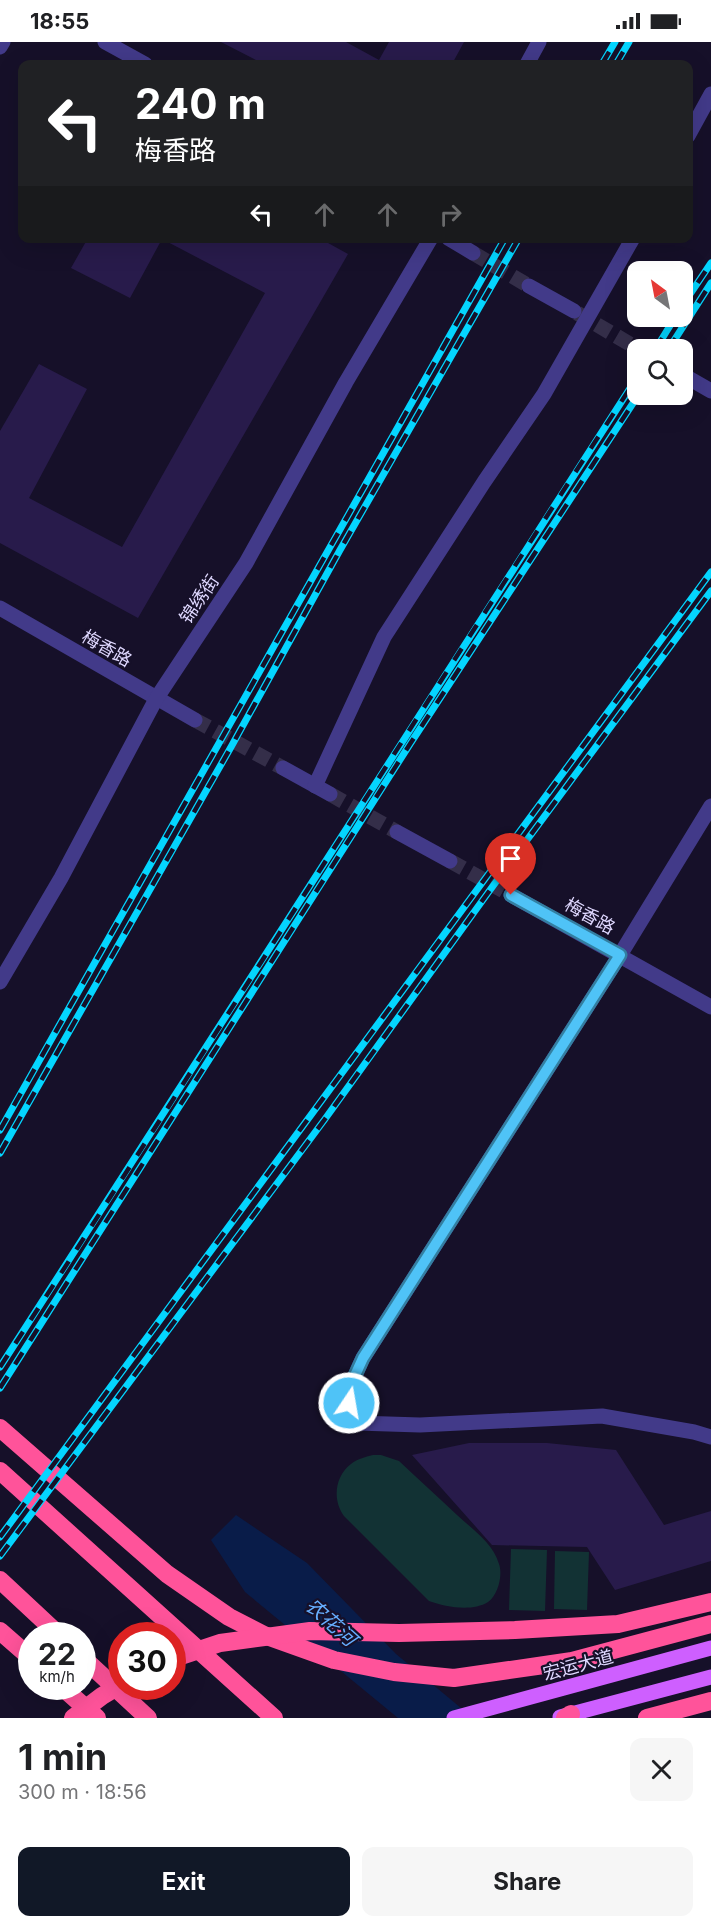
<!DOCTYPE html>
<html lang="en">
<head>
<meta charset="utf-8">
<style>
  :root { --surface:#fff; --page:#f6f6f6; --text:#202124; --muted:#757577; --accent:#111827 }
  body { margin:0; font-family:Inter,"Noto Sans SC",sans-serif; background:var(--page); color:var(--text); height:100vh; display:flex; flex-direction:column; font-size:22px; white-space:nowrap }
  * { box-sizing:border-box; margin:0 }
  p { font-size:20px; color:var(--muted) }
  .icon { flex:none; width:33px; height:33px; fill:none; stroke:currentColor; stroke-width:2; stroke-linecap:round; stroke-linejoin:round }
  .map { position:relative; height:1676px; overflow:hidden }
  .drawer { display:flex; flex-direction:column; background:var(--surface); flex:1 }
  .drawer>* { flex:none }
  .banner { position:absolute; left:18px; top:18px; width:675px; height:183px; border-radius:12px; box-shadow:0 6px 24px #0002; background:#202124; color:#fff; overflow:hidden }
  .needle { width:39px; rotate:328deg }
  .controls { position:absolute; left:627px; top:219px; display:grid; gap:12px }
  .controls a { display:grid; place-items:center; width:66px; height:66px; border-radius:12px; background:var(--surface); box-shadow:0 6px 24px #0002; font-size:30px }
  .speed { position:absolute; left:18px; top:1580px; display:flex; gap:12px; font-size:30px; font-weight:700; text-align:center }
  .speed>* { display:grid; place-content:center; width:78px; height:78px; border-radius:50%; background:var(--surface); box-shadow:0 6px 24px #0002; line-height:1 }
  .speed small { font-size:15px; font-weight:400 }
  .speed .limit { border:9px solid #d22; background:#fff; color:#111 }
  .pin { position:absolute; display:grid; place-items:center; width:51px; height:51px; color:#fff; margin:-62px -26px; border-radius:50% 50% 50% 0; rotate:-45deg; box-shadow:0 0 6px #0007 }
  .pin .icon { rotate:45deg }
  .me { position:absolute; width:66px; margin:-33px; rotate:12deg; stroke-linejoin:round; filter:drop-shadow(0 0 4px #0008) }
  .turn { display:flex; align-items:center; gap:21px; height:126px; padding:0 18px; font-size:27px }
  .turn .icon { width:78px; height:78px; stroke-width:2.5 }
  .turn b { display:block; font-size:42px; line-height:51px }
  .lanes { display:flex; align-items:center; height:57px; padding:0 18px; background:#0003; justify-content:center; gap:30px; direction:ltr }
  .lanes .off { opacity:.35 }
  .round { display:grid; place-items:center; flex:none; width:63px; height:63px; border-radius:12px; background:var(--page) }
  .headline { display:flex; align-items:center; justify-content:space-between; height:102px; padding:0 18px }
  h1 { font-size:36px; font-weight:700; line-height:45px }
  .primary-button { display:flex; gap:12px; margin-top:auto; padding:12px 18px }
  .primary-button a { flex:1; height:69px; border-radius:12px; background:var(--accent); color:#fff; font-size:24px; font-weight:700; line-height:69px; text-align:center }
  .primary-button a+a { background:var(--page); color:var(--text) }
  .status { display:flex; justify-content:space-between; align-items:center; height:42px; padding:0 30px; background:var(--surface); direction:ltr }
  .status svg { height:16px; fill:currentColor }
  .map>svg:first-child { display:block }
  .green { fill:#123234 }
  .water { fill:#091c49 }
  .building { fill:#281b4b }
  .lines { fill:none; stroke-linecap:round; stroke-linejoin:round }
  .minor-tunnel { stroke:#342e49; stroke-width:15; stroke-dasharray:15 8; stroke-linecap:butt }
  .minor { stroke:#423a89; stroke-width:15 }
  .major { stroke:#ce5fff; stroke-width:15 }
  .highway { stroke:#ff539a; stroke-width:18 }
  .rail-casing { stroke:#04d5ff; stroke-width:7 }
  .rail { stroke:#161029; stroke-width:4.5; stroke-dasharray:14; stroke-linecap:butt }
  .route-casing { stroke:#337fa1; stroke-width:15 }
  .route { stroke:#4fc3f7; stroke-width:10 }
  .labels { text-anchor:middle; dominant-baseline:central; stroke-width:4.5; stroke-linejoin:round; paint-order:stroke }
  .street-label { font-size:18px; fill:#dfd8ff; stroke:#161029 }
  .water-label { font-size:20px; font-style:italic; fill:#66aeff; stroke:#161029 }
</style>
</head>
<body>
<div class="status"><b>18:55</b><svg viewBox="0 0 49 12"><path d="M0 12V9h3v3zM5 12V6h3v6zM10 12V3h3v9zM15 12V0h3v12zM26 1h20v11H26zM47 4h2v5h-2z"/></svg></div>
<div class="map">
<svg width="711" height="1676" viewBox="0 0 711 1676">
  <rect width="100%" height="100%" fill="#161029"/>
  <g class="green">
    <path d="M373 1413H381L399 1419C418 1437 438 1455 457 1473 472 1487 493 1501 499 1522 503 1533 498 1553 488 1560 472 1570 446 1565 429 1559L344 1474C332 1458 335 1434 351 1422 357 1417 365 1415 373 1413Z"/>
    <path d="M511 1507 547 1508 545 1569 509 1568Z"/>
    <path d="M555 1509 589 1510 587 1568 554 1567Z"/>
  </g>
  <path class="water" d="M236 1473 307 1521 396 1612 473 1676H398L245 1550 211 1498Z"/>
  <g class="building">
    <path d="M221 0H346L379 18 389 0H464L452 22H264Z"/>
    <path d="M88 196H319L348 212 138 576 0 501V389L39 322 87 347 29 456 122 505 265 251 162 197 130 256 71 226Z"/>
    <path d="M469 1401H547L616 1408 664 1483 711 1469V1519L615 1548 587 1505 492 1503 412 1413Z"/>
  </g>
  <g class="lines">
    <g class="minor-tunnel">
      <path d="M473 211 529 244"/>
      <path d="M577 271 640 308"/>
      <path d="M195 678 283 726"/>
      <path d="M330 752 397 790"/>
      <path d="M450 819 511 853"/>
    </g>
    <g class="minor">
      <path d="M105 0 145 22"/>
      <path d="M0 5 3 0"/>
      <path d="M527 22 539 0"/>
      <path d="M688 94 711 52"/>
      <path d="M448 196 473 211"/>
      <path d="M529 244 574 269"/>
      <path d="M685 334 711 349"/>
      <path d="M0 566 195 678"/>
      <path d="M283 726 330 752"/>
      <path d="M315 744 384 595 484 440 544 352 633 196"/>
      <path d="M711 764 620 913 363 1316C350 1344 346 1352 357 1381L420 1383 602 1374 694 1390 711 1395"/>
      <path d="M397 790 450 819"/>
      <path d="M511 853 711 965"/>
      <path d="M0 940 61 836 156 657 246 521 346 340 431 196"/>
    </g>
    <g class="major">
      <path d="M560 1675 711 1635"/>
      <path d="M454 1676 711 1606"/>
    </g>
    <g class="highway">
      <path d="M0 1386 167 1532 229 1575 264 1593 334 1618 394 1630 454 1636 572 1619 711 1582"/>
      <path d="M0 1429 274 1676"/>
      <path d="M0 1538 59 1593"/>
      <path d="M0 1589 32 1617"/>
      <path d="M82 1615 148 1676"/>
      <path d="M172 1617 220 1601 310 1589 399 1591 515 1588 618 1582 711 1560"/>
      <path d="M61 1644 97 1676"/>
      <path d="M73 1676 102 1654 122 1642"/>
      <path d="M565 1676 571 1672"/>
      <path d="M647 1676 711 1659"/>
    </g>
    <g class="rail-casing">
      <g id="rail">
        <path d="M602 22 615 0"/>
        <path d="M616 22 629 0"/>
        <path d="M682 264 711 221"/>
        <path d="M655 308 676 274"/>
        <path d="M668 308 711 241"/>
        <path d="M0 1088 505 196"/>
        <path d="M0 1111 231 705 340 508 519 196"/>
        <path d="M0 1325C215 996 423 663 638 334"/>
        <path d="M0 1346 410 702 639 352"/>
        <path d="M0 1495 711 530"/>
        <path d="M0 1514 325 1077 490 848 711 549"/>
      </g>
    </g>
    <use href="#rail" class="rail"/>
  </g>
  <g class="lines">
    <g class="route-casing">
      <path id="route" d="M349 1361 352 1340 363 1316 620 913 511 853"/>
    </g>
    <use href="#route" class="route"/>
  </g>
  <g class="labels">
    <g class="street-label">
      <text transform="translate(199 557) rotate(-56)">锦绣街</text>
      <text transform="translate(107 606) rotate(30)">梅香路</text>
      <text transform="translate(590 874) rotate(29)">梅香路</text>
      <text transform="translate(578 1623) rotate(-15)">宏运大道</text>
    </g>
    <g class="water-label">
      <text transform="translate(331 1580) rotate(42)">农花河</text>
    </g>
  </g>
</svg>
<div class="controls">
<a><svg class="needle" viewBox="-14 -14 28 28"><path d="M0-13l5 13h-10z" fill="#e53935"/><path d="M0 13l5-13h-10z" fill="#757577"/></svg></a>
<a><svg class="icon" aria-label="search" viewBox="0 0 24 24"><circle cx="10" cy="10" r="6"/><path d="M15 15l6 6"/></svg></a>
</div>
<div class="speed"><div>22<small>km/h</small></div><div class="limit">30</div></div>
<div class="pin" style="left:511px;top:853px;background:#d93025"><svg class="icon" aria-label="arrive" viewBox="0 0 24 24"><path d="M6 21V4h12l-3 4 3 4H6"/></svg></div>
<svg class="me" style="left:349px;top:1361px" viewBox="-20 -20 40 40"><circle r="17" fill="#4fc3f7" stroke="#fff" stroke-width="3"/><path d="M0-11L8 9 0 5-8 9z" fill="#fff"/></svg>
<div class="banner">
<div class="turn"><svg class="icon" aria-label="left" viewBox="0 0 24 24"><path d="M17 20v-9H6M10 6l-5 5 5 5"/></svg><div><b>240 m</b>梅香路</div></div>
<div class="lanes"><svg class="icon" aria-label="left" viewBox="0 0 24 24"><path d="M17 20v-9H6M10 6l-5 5 5 5"/></svg><svg class="icon off" aria-label="ahead" viewBox="0 0 24 24"><path d="M12 20V5M6 11l6-6 6 6"/></svg><svg class="icon off" aria-label="ahead" viewBox="0 0 24 24"><path d="M12 20V5M6 11l6-6 6 6"/></svg><svg class="icon off" aria-label="right" viewBox="0 0 24 24"><path d="M7 20v-9h11M14 6l5 5-5 5"/></svg></div>
</div>
</div>
<section class="drawer">
<div class="headline"><div><h1>1 min</h1><p>300 m · 18:56</p></div><a class="round"><svg class="icon" aria-label="close" viewBox="0 0 24 24"><path d="M6 6l12 12M18 6L6 18"/></svg></a></div>
<div class="primary-button"><a>Exit</a><a>Share</a></div>
</section>
</body>
</html>
